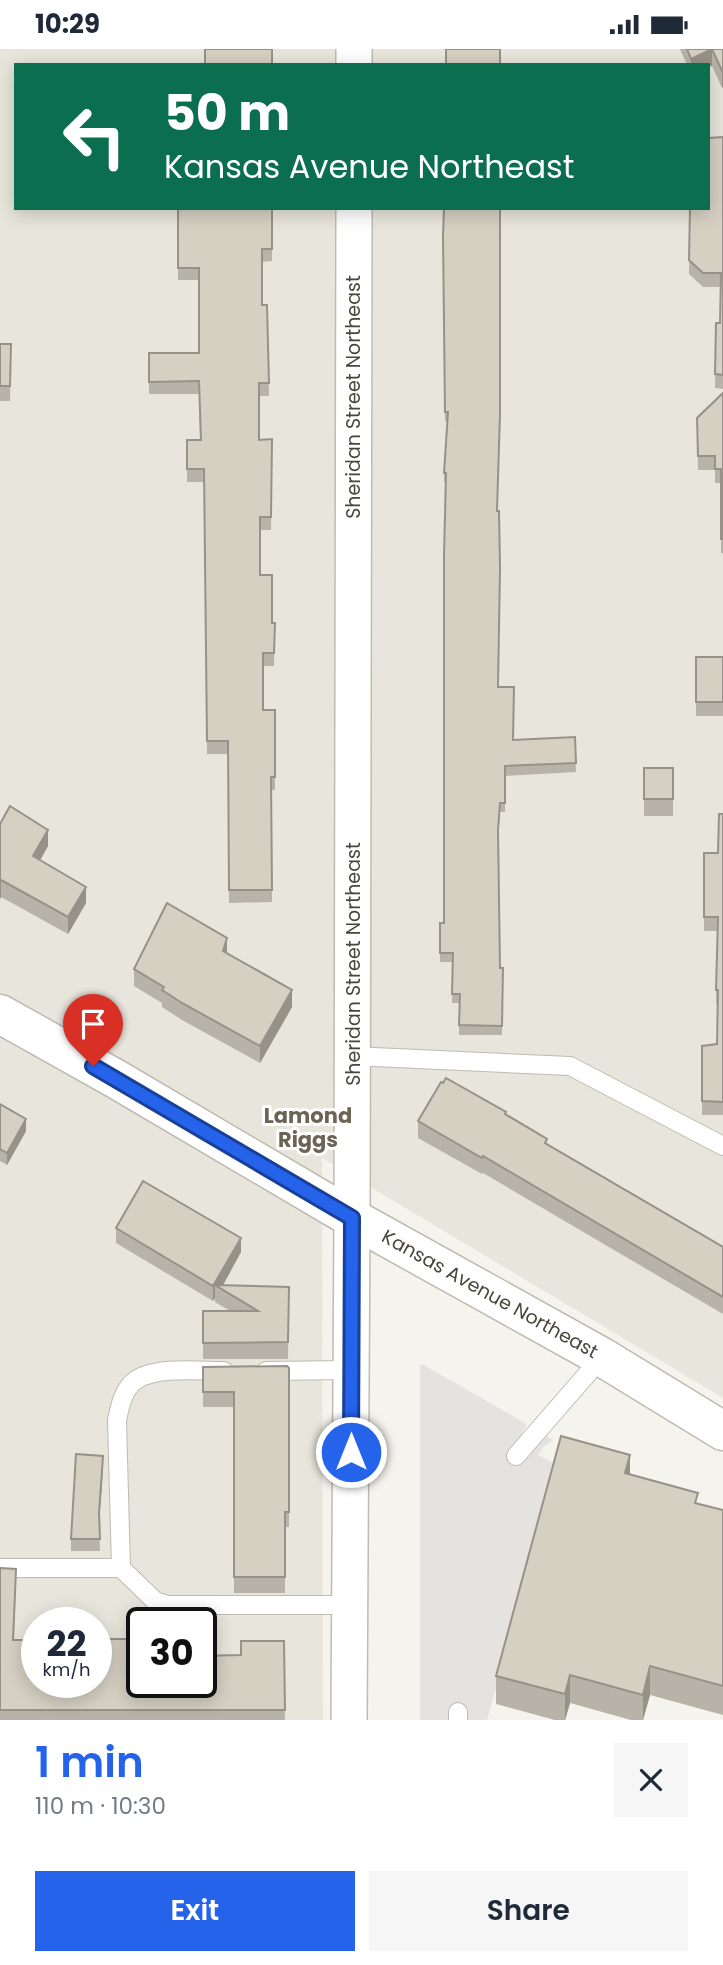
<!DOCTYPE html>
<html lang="en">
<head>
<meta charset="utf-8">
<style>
  :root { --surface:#fff; --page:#f6f6f7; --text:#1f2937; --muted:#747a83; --accent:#2563eb }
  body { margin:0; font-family:Poppins,sans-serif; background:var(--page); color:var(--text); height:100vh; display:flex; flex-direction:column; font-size:26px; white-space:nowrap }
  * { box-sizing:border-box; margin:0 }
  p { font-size:23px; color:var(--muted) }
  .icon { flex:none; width:38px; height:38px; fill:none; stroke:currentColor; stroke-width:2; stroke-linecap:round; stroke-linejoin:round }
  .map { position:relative; height:1671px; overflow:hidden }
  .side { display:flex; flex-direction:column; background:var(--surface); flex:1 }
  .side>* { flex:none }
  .hud { position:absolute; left:14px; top:14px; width:696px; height:147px; border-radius:0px; box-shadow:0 4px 18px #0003; background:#0b6e4f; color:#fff; overflow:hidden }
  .speed { position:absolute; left:21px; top:1558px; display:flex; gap:14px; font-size:35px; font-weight:700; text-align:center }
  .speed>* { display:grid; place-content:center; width:91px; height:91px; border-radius:50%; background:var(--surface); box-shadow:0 4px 18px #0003; line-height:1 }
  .speed small { font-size:18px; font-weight:400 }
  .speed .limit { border:4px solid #111; border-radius:10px; background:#fff; color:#111 }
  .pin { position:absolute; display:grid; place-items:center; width:60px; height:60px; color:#fff; margin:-72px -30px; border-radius:50% 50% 50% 0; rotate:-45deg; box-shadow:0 0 7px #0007 }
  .pin .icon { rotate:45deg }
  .me { position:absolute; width:77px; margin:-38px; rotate:0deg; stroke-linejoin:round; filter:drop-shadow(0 0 5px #0008) }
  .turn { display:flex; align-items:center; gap:24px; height:147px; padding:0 35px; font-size:32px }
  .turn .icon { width:91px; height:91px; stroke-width:2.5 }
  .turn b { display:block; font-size:49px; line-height:60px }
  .round { display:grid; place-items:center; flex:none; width:74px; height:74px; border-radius:0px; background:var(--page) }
  .head { display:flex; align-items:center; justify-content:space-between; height:119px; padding:0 35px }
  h1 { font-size:42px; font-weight:600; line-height:52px; color:var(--accent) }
  .cta { display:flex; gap:14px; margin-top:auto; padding:14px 35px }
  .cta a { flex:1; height:80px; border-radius:0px; background:var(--accent); color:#fff; font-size:28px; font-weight:600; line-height:80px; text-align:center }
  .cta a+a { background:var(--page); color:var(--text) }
  .status { display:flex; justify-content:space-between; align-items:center; height:49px; padding:0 35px; background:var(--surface); direction:ltr }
  .status svg { height:19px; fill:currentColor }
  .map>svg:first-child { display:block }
  .residential { fill:#e8e5dc; fill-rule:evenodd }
  .parking { fill:#e4e3e0 }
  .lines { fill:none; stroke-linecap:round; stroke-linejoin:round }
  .service-casing { stroke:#c0bbb0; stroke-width:20 }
  .minor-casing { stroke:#c0bbb0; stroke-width:38 }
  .tertiary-casing { stroke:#c0bbb0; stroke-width:41 }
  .service { stroke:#fff; stroke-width:18 }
  .minor { stroke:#fff; stroke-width:35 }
  .tertiary { stroke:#fff; stroke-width:38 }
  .wall { fill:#b8b3a8 }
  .shaded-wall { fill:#969288 }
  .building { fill:#d6d0c3; stroke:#969288; stroke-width:2 }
  .route-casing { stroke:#184099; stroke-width:18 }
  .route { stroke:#2563eb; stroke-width:12 }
  .labels { text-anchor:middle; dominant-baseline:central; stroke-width:6; stroke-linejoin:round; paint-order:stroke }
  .street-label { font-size:19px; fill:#49453b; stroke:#fff }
  .neighbourhood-label { font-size:21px; font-weight:bold; fill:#6b6353; stroke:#fff }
</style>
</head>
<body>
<div class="status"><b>10:29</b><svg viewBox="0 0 49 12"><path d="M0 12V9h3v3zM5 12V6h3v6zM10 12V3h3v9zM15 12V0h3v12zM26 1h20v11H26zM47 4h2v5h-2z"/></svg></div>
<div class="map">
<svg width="723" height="1671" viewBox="0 0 723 1671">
  <rect width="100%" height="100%" fill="#f5f3ed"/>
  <path class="residential" d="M0 0H723V1349L322 1109 323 1671H0ZM16 16H709V159H16ZM37 1573H96V1633H37ZM142 1573H201V1633H142Z"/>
  <path class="parking" d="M422 1315 527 1375 518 1393 535 1380 553 1391 544 1397 538 1406 561 1417 501 1639H496L487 1671H420V1317Z"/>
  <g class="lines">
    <g class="service-casing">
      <g id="service">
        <path d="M352 1007 570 1017 723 1097"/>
        <path d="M266 1322 351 1321"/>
        <path d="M516 1407 602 1308"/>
        <path d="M0 1519H121L155 1552 168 1556H350"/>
        <path d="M121 1519 117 1371C120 1357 123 1340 136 1331 156 1317 201 1322 224 1322"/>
        <path d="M458 1663V1671"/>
      </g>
    </g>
    <g class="minor-casing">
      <g id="minor">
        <path d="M354 16V0"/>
        <path d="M349 1671 352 1169 354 159"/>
      </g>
    </g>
    <g class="tertiary-casing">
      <path id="tertiary" d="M0 965 116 1030 352 1169 602 1308 723 1382"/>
    </g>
    <use href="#service" class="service"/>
    <use href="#minor" class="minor"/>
    <use href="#tertiary" class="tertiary"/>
  </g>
  <g class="wall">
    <path d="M680 0H723L722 39 712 17 687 16Z"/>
    <path d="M723 88V340L715 339 716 274H720V238H703L689 225 690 159H709Z"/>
    <path d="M272 159V212L262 213V256H267L269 347H259V391L272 390 271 481H260V526L272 574H275L274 617H263V661H275V741H271L272 853 229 854 228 705H207L204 433H187V391H200L199 345H149V304H199V231H178V160Z"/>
    <path d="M443 187 498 462 499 638 513 691 575 688 576 723 505 727V763H500L498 789 500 919H503L502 986H459V954H452L453 913H440V874H444L446 433H444V424L447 372H445Z"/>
    <path d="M0 295H11L10 352H0Z"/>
    <path d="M723 344V504H721V434H715V421H698L697 369Z"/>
    <rect x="696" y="608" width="27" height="59"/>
    <rect x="644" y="719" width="29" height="48"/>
    <path d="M723 765V1066H702V997L717 995 718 955H716L718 882H704V804H718Z"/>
    <path d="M0 775 48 797 40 811 86 854 68 885 1 848 0 850Z"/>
    <path d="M227 904 292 958 260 1014 182 971 162 958V954L134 937V920Z"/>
    <path d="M0 1055 26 1082 7 1116 0 1112Z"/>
    <path d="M506 1066 547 1096 723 1198V1265L483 1124 482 1125 418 1089V1072Z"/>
    <path d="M116 1179 241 1203 222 1236 289 1238 288 1310H203V1262H230L215 1253V1249L213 1252 116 1194Z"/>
    <path d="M203 1318 289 1319V1478H285V1544H234V1358H203Z"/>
    <path d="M103 1420 99 1473 100 1502H71V1490Z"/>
    <path d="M630 1426 698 1455 723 1461V1666L650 1646 643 1671H631L570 1654 565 1671H555L496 1655V1627Z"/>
    <path d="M0 1519 16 1536 14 1591 142 1633 241 1606 284 1592 285 1671H0Z"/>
  </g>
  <g class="shaded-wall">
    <path d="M712 0V17L709 18V16H691V10Z"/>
    <path d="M723 21V38L722 39V22Z"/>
    <path d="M48 781V797L33 824V807Z"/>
    <path d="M1 831V848L0 850V833Z"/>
    <path d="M86 838V854L68 885V868Z"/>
    <path d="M227 889V905L223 902Z"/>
    <path d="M292 941V958L260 1014V997Z"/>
    <path d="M26 1070V1082L7 1116V1104Z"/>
    <path d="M241 1189V1203L221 1240 215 1236V1249L213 1252V1237Z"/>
    <path d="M630 1406V1434L625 1424Z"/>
    <path d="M103 1407V1420L99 1476V1464Z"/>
    <path d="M650 1617V1646L643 1671V1646Z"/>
    <path d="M570 1626V1654L565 1671V1645Z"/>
  </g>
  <g class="building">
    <rect x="205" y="0" width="67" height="16"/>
    <rect x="446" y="0" width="54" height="16"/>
    <path d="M687 0H723V21L722 22 712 0 691 10Z"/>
    <path d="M723 88V326L715 325 716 274H720L721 224H703L689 211 690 159H709V89Z"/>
    <path d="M204 159H272V200H262V256H267L269 334H259V391L272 390 271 468H260V526H272V574H275L274 604H263V661H275V728H271L272 841H229L228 692H207L204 420H187V391H201L199 332 149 333V304H199V219H178V160Z"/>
    <path d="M444 159H500V364L497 462H499L500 519 498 638H514L513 691 575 688 576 714 505 717V754H500L498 781 500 919H503L502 977 459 976 460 945H452L453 904H440V874H444V507L446 424H444L448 363H445L443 187Z"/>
    <path d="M0 295H11L10 337H0Z"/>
    <path d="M723 344V490H721V420H715V407H698L697 369Z"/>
    <rect x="696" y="608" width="27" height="45"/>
    <rect x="644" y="719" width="29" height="31"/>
    <path d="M10 757 48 781 33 807 86 838 68 868 1 831 0 833V775Z"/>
    <path d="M719 765H723V1053L702 1052V997L717 995 718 941H716L718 868H704V804H718Z"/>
    <path d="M167 854 227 889 223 902 292 941 260 997 182 954 162 941 164 938 134 920Z"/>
    <path d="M446 1029 506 1063 505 1065 547 1090 545 1094 723 1198V1248L483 1107 482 1109 418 1072 441 1033 443 1034Z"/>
    <path d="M0 1055 26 1070 7 1104 0 1100Z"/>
    <path d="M143 1132 241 1189 213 1237 116 1179Z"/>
    <path d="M215 1236 289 1238 288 1293 203 1294V1262H258Z"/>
    <path d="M287 1317 289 1319V1463H285V1528H234V1343H203V1318Z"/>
    <path d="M561 1387 630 1406 625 1424 698 1444 695 1454 723 1461V1637L650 1617 643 1646 570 1626 565 1645 496 1627Z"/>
    <path d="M76 1405 103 1407 99 1464 100 1490H71Z"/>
    <path d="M0 1519 16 1520 13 1591H37V1633H96V1590H142V1633H201V1607L241 1606V1592H284L285 1661H0Z"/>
  </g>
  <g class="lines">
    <g class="route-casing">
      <path id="route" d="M93 1017 352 1169 351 1403"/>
    </g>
    <use href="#route" class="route"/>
  </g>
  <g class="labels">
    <g class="street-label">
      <text transform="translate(353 348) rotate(-90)">Sheridan Street Northeast</text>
      <text transform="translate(353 915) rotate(-90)">Sheridan Street Northeast</text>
      <text transform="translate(490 1245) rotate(29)">Kansas Avenue Northeast</text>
    </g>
    <g class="neighbourhood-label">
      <text x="308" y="1066">Lamond<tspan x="308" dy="24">Riggs</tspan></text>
    </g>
  </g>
</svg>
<div class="speed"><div>22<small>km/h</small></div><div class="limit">30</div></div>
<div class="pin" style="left:93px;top:1017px;background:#d93025"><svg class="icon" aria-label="arrive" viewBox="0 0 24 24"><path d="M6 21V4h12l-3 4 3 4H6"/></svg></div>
<svg class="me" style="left:351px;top:1403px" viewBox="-20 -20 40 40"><circle r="17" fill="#2563eb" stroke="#fff" stroke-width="3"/><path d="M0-11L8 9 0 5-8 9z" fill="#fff"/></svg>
<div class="hud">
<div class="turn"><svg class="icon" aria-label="left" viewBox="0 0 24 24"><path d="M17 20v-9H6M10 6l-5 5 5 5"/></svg><div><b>50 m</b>Kansas Avenue Northeast</div></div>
</div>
</div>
<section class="side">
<div class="head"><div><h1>1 min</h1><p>110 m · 10:30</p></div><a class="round"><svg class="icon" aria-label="close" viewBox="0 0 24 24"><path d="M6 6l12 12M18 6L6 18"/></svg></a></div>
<div class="cta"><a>Exit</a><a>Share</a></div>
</section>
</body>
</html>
